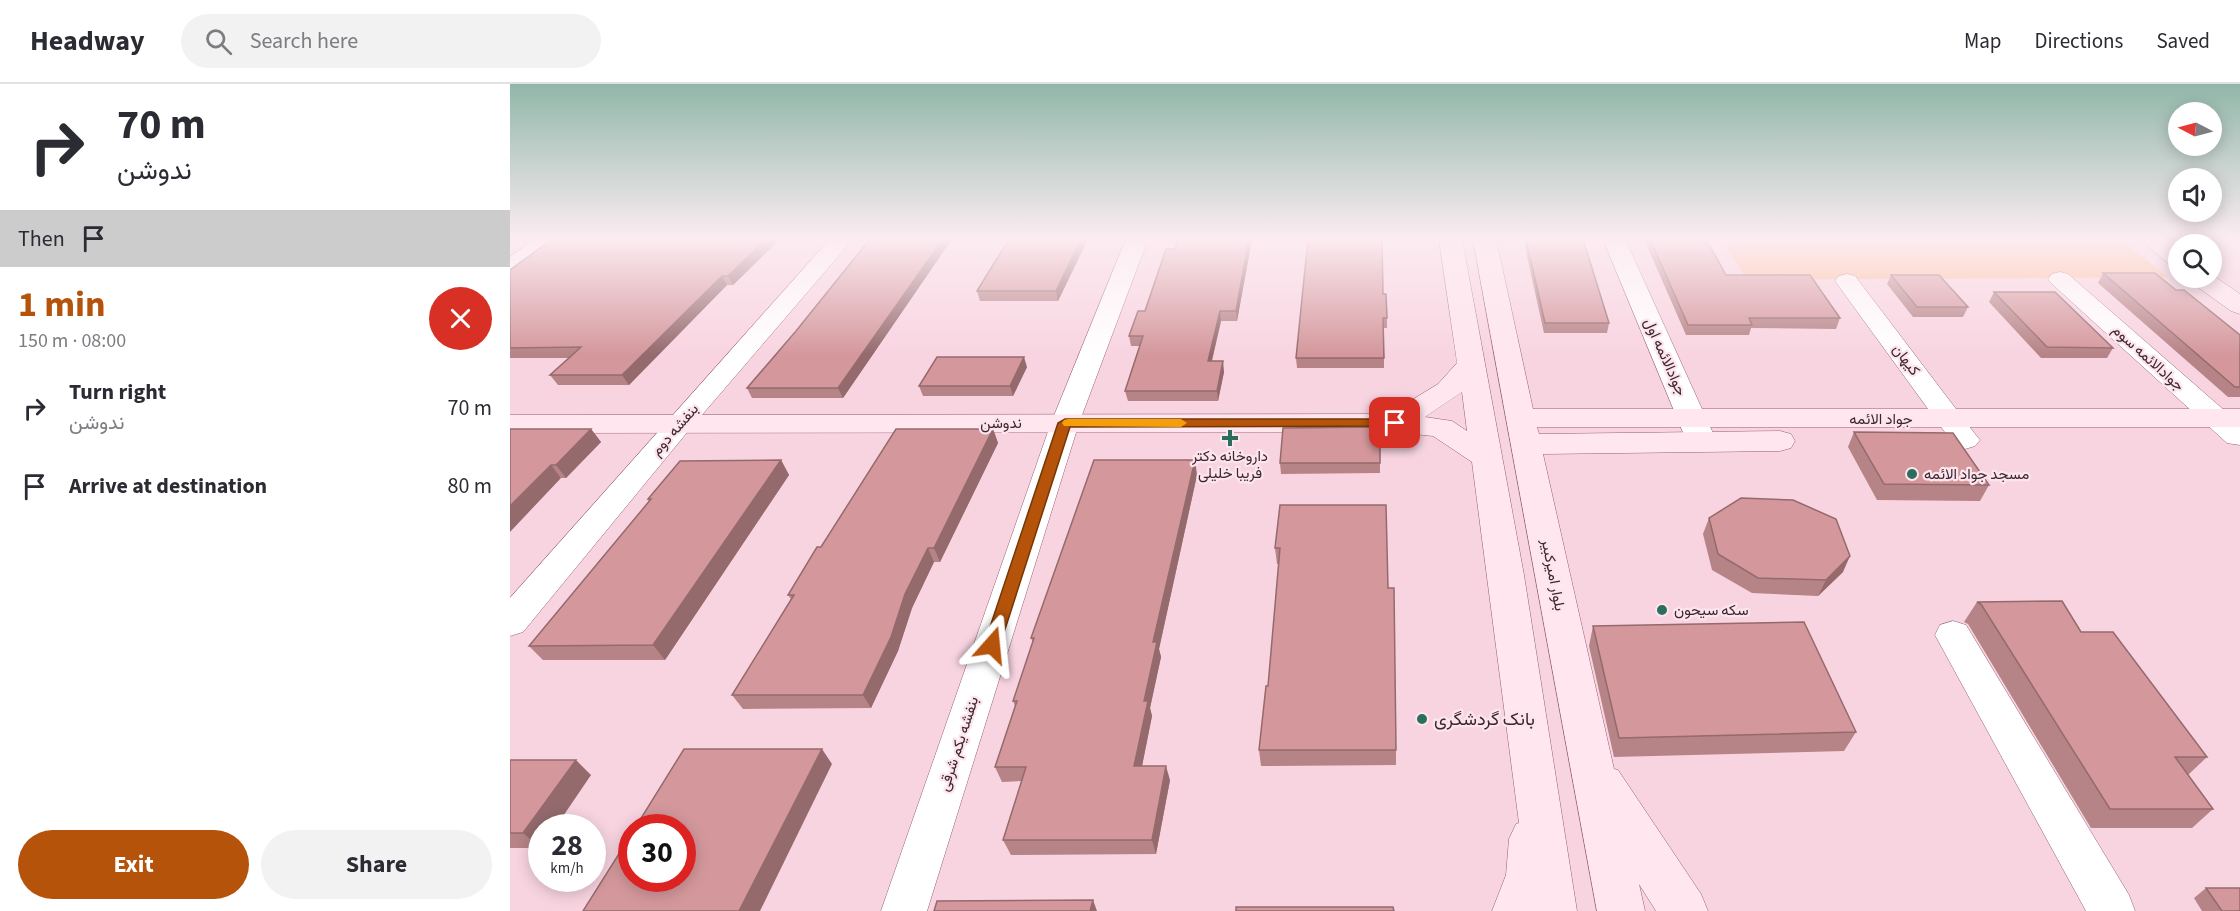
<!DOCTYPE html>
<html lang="en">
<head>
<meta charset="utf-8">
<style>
  :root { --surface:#fff; --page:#f2f2f3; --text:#2b2b33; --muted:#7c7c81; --line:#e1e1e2; --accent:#b45309 }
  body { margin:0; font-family:"Source Sans 3",Vazirmatn,sans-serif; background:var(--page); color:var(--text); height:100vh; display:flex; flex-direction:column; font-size:22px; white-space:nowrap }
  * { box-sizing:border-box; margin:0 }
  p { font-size:20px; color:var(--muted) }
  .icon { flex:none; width:33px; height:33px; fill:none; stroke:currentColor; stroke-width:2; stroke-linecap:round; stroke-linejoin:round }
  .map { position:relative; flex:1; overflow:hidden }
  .panel { display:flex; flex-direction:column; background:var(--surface); width:510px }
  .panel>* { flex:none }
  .hud { background:#fff; color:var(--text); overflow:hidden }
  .needle { width:39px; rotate:276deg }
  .buttons { position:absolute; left:1658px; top:18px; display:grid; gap:12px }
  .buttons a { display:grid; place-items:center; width:54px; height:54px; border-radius:50%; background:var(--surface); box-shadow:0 3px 15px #0003; font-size:30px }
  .speed { position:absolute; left:18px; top:730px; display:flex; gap:12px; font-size:30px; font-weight:700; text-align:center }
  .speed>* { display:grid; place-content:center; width:78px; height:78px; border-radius:50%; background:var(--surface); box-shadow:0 3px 15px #0003; line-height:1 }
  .speed small { font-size:15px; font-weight:400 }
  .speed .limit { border:9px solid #d22; background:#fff; color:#111 }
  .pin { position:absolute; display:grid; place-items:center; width:51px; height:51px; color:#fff; margin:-26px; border-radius:12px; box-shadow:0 3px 9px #0006 }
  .me { position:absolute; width:66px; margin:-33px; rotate:18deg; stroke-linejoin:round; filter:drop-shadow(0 0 4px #0008) }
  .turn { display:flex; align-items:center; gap:21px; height:126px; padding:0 18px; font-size:27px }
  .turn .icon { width:78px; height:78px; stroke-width:2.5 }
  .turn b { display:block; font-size:42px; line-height:51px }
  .then { display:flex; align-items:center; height:57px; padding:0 18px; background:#0003; gap:12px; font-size:22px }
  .round { display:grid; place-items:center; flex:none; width:63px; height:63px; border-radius:32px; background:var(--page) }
  .summary { display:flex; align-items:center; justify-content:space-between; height:102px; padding:0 18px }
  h1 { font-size:36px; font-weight:700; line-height:45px; color:var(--accent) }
  .cta { display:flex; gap:12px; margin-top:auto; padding:12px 18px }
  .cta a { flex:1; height:69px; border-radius:36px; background:var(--accent); color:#fff; font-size:24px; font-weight:700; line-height:69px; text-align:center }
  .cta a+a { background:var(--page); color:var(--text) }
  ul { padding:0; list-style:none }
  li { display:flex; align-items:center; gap:18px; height:78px; padding:0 18px }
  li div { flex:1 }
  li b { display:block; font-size:22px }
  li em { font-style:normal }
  header { display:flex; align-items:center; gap:36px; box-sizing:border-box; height:84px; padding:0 30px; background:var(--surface); border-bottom:2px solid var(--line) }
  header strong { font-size:28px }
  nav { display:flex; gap:33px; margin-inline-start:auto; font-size:21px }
  .search { width:420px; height:54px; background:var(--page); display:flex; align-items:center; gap:15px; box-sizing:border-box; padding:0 21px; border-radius:33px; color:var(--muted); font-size:22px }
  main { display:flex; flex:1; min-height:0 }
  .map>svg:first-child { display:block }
  .green { fill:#fdbd92 }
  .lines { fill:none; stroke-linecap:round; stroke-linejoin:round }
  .street-casing { stroke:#956175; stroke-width:1 }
  .secondary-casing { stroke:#956175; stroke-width:1 }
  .street { fill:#fff; fill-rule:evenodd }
  .secondary { fill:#ffe6ef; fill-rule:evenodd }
  .wall { fill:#b68386 }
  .shaded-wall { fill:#946a6d }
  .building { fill:#d4989c; stroke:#946a6d; stroke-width:1.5 }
  .route { fill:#b45309; stroke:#753606; stroke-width:1.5 }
  .slow { fill:#f59e0b }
  .poi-dot { fill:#2c6e5e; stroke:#fde5ed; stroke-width:2 }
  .labels { text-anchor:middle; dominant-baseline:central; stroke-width:4.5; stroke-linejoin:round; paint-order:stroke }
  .street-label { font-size:15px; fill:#3d262f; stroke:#fde5ed }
  .poi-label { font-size:15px; fill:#3d262f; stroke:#fde5ed; text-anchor:start }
  .near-poi-label { font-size:18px; fill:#3d262f; stroke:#fde5ed; text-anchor:start }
</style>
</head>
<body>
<header>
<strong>Headway</strong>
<div class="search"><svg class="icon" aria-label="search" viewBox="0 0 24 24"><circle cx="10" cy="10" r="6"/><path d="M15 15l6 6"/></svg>Search here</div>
<nav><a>Map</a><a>Directions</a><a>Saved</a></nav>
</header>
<main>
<section class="panel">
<div class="hud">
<div class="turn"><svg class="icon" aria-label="right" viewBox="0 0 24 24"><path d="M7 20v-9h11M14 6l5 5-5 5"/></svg><div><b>70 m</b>ندوشن</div></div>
<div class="then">Then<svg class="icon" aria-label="arrive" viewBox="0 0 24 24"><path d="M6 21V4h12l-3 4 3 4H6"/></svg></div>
</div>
<div class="summary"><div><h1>1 min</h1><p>150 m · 08:00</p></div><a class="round" style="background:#d93025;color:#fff"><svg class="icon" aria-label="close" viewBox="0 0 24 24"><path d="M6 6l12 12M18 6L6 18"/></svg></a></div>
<ul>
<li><svg class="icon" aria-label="right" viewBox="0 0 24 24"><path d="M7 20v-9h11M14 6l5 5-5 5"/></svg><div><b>Turn right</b><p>ندوشن</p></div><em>70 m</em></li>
<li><svg class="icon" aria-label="arrive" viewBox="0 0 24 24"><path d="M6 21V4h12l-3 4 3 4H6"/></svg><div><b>Arrive at destination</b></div><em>80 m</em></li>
</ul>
<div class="cta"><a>Exit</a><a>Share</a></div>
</section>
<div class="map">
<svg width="1730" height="827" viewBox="0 0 1730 827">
  <rect width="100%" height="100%" fill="#f8d4e1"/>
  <path class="green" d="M1212 155H1610L1658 193 1237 196Z"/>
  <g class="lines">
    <g class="street-casing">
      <g id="street">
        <path d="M25 155H51L8 189 0 191V173Z"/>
        <path d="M320 155H343L179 346 13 548 0 552V514Z"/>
        <path d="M616 155H638L569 339 417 827H371L541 339Z"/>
        <path d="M1093 155H1115L1207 358 1202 365 1192 367 1182 365 1177 358Z"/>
        <path d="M1550 188 1558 190 1730 340V361L1717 359 1542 200 1538 195 1542 190Z"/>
        <path d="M1337 190 1345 192 1465 350 1470 356 1465 362 1455 365 1445 362 1325 197 1329 192Z"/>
        <path d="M1443 537 1456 541 1619 811 1625 827H1576L1425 551 1430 541Z"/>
      </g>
    </g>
    <g class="secondary-casing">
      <g id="secondary">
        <path d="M929 155H952L1014 491 1067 827H982L996 791 999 755 1006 740 1009 739 962 378 923 352 885 348 0 349V331L879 330 928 300 947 279ZM952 308 957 347 942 337 915 333Z"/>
        <path d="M963 155H986L1023 325H1730V343H1027L1029 350 1270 347 1281 350 1285 357 1281 364 1270 367 1033 370 1104 685 1108 686 1191 810 1198 827H1146L1129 800 1135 827H1087Z"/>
        <path d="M1630 155H1656L1668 165V183L1660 181Z"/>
        <path d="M1701 190 1730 210V230L1721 227 1682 199 1679 194H1701Z"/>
      </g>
    </g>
    <use href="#street" class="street"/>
    <use href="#secondary" class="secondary"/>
  </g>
  <g class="wall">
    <path d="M270 155 223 201H217L119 301H48L40 291 59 274H0V186Z"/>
    <path d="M360 155H442L333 314H242L237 304 286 247Z"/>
    <path d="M499 155H578L548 217H470L467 207Z"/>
    <path d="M668 155H742L727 237H711L702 277 714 288 708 317H618L615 307 630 262H621L619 252 635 227 665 165Z"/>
    <path d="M1016 155H1073L1099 239 1097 249H1034L1015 163Z"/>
    <path d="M1134 155H1196L1216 191 1330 234 1326 245 1241 244 1239 251H1176Z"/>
    <path d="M1593 189 1666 206 1730 251V313H1718L1588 199Z"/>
    <path d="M1381 191 1458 223 1453 233H1403L1377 200Z"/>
    <path d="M1484 208 1603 264 1597 274H1531L1479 218Z"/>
    <path d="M873 210 877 234V244H874V284H787L786 274Z"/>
    <path d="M517 283 503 312H413L409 302Z"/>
    <path d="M870 343V389L771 390 770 379Z"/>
    <path d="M0 345H81L91 358 56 394H51Z"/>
    <path d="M483 345 488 359 430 478H424L402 524 388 567 361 624 233 625 222 611 281 515 278 511 311 463Z"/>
    <path d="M1344 348 1479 401 1470 417 1367 416 1338 363Z"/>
    <path d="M271 376 279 391 155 576H33L19 562 139 418 138 415Z"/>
    <path d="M687 391 649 565 651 573 640 624 642 632 632 682 660 696 646 770 501 771 493 756 512 697 492 698 485 683 505 622 503 617 523 559 521 554Z"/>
    <path d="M770 421 878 504 886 666V681L751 682 749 666 758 602 769 480H767L765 464Z"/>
    <path d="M1199 434 1333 488 1308 512 1242 509 1202 486 1193 450Z"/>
    <path d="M1467 518 1571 548 1697 673 1678 691 1703 725 1682 744H1581L1458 540 1454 538Z"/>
    <path d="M1083 542 1346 648 1334 667 1104 673 1079 562Z"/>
    <path d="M0 676 81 691 32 744 31 764H0Z"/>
    <path d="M1696 804 1730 827H1692L1684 814Z"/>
  </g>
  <g class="shaded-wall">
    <path d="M256 155H270L223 201 218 192Z"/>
    <path d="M433 155H442L333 314 328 304Z"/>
    <path d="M571 155H578L548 217 546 207Z"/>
    <path d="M739 155H742L727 237 726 227Z"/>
    <path d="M212 192 217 201 119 301 112 291Z"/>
    <path d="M710 227 711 237 699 288 698 277Z"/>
    <path d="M514 273 517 283 503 312 500 302Z"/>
    <path d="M713 277 714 288 708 317 707 307Z"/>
    <path d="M81 345 91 358 56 394 46 381Z"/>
    <path d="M483 345 488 359 430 478 424 464Z"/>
    <path d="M271 376 279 391 155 576 143 561Z"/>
    <path d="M685 376 687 391 649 565 651 573 640 624 642 632 629 697 624 682 643 558Z"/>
    <path d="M41 381 51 394 0 448V422Z"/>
    <path d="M418 464 424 478 402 524 388 567 361 624 353 611 395 510Z"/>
    <path d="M1340 472 1333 488 1308 512 1316 496Z"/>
    <path d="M312 665 322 680 250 827H229Z"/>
    <path d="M66 676 81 691 45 744H32L31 764 13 749Z"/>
    <path d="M656 682 660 696 646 770 642 756Z"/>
    <path d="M583 816 587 827H580Z"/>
  </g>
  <g class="building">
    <path d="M42 155H256L218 192H212L112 291H40L71 263 0 264V186Z"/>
    <path d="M360 155H433L328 304H237L286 247Z"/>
    <path d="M499 155H571L546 207H467Z"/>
    <path d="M668 155H739L726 227H710L698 277H713L707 307H615L633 252H619L628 227H635L656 165H665Z"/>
    <path d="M798 155H872L873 210H876L877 234H873L874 274H786Z"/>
    <path d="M1016 155H1073L1099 239H1035Z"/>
    <path d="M1140 155H1196L1216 191H1300L1330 234H1239L1242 241H1178Z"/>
    <path d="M1593 189H1645L1666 206H1674L1730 251V303H1725Z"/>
    <path d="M1381 191H1429L1458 223H1407Z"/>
    <path d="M1484 208H1545L1603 264 1537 263Z"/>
    <path d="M427 273H514L500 302H409Z"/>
    <path d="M870 343V379H770L773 344Z"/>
    <path d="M0 345H81L46 381H41L0 422Z"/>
    <path d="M386 345H483L424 464H418L395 510 381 553 353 611H222L284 511H278L307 463H311Z"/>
    <path d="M1344 348 1443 349 1479 401 1374 400Z"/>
    <path d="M271 376 143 561 19 562 141 415H138L170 377Z"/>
    <path d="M584 376H685L643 558H647L634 617H638L624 682H656L642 756H493L516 683H485L507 617H503L524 554H521Z"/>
    <path d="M1231 414 1283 416 1326 435 1340 472 1316 496 1248 494 1208 470 1199 434Z"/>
    <path d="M770 421H876L878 504H884L886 666H749L756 602H758L770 464H765Z"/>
    <path d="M1552 517 1571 548H1603L1697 673H1665L1703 725H1600L1471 520 1467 518Z"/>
    <path d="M1294 538 1346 648 1109 654 1083 542Z"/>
    <path d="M174 665H312L229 827H73L122 749V795H172V744H125Z"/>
    <path d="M0 676H66L13 749H0Z"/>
    <path d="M1696 804H1730V827H1712Z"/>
    <path d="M583 816 580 827H424L427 817Z"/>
    <path d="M726 823H883L884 827H726Z"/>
  </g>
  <linearGradient id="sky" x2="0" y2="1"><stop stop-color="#91b7a9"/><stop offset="0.57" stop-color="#fcecf2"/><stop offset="1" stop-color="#fcecf2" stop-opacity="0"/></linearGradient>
  <rect width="1730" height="271" fill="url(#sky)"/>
  <path class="route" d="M555 335H885L891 339 885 342 560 343 490 561 487 565 482 567 476 565 474 561 548 339Z"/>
  <path class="slow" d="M558 335H671L677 339 671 343 554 342 552 339 554 336Z"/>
  <g class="poi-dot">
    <path d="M717 345h6v6h6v6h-6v6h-6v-6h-6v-6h6z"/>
    <circle cx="1402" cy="390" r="6"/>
    <circle cx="1152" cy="526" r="6"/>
    <circle cx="912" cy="635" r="6"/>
  </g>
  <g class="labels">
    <g class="street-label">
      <text transform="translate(1155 273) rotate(66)">جوادالائمه اول</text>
      <text transform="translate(1638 274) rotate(42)">جوادالائمه سوم</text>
      <text transform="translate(1396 276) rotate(53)">کیهان</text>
      <text x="1371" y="335">جواد الائمه</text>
      <text x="491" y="339">ندوشن</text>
      <text transform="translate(165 346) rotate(-49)">بنفشه دوم</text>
      <text transform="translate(1043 491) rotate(79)">بلوار امیرکبیر</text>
      <text transform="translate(449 660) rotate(-72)">بنفشه یکم شرقی</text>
    </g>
    <g class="poi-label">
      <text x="720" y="372" text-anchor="middle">داروخانه دکتر<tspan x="720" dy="17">فریبا خلیلی</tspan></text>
      <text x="1414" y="390">مسجد جواد الائمه</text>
      <text x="1164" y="526">سکه سیحون</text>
    </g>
    <g class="near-poi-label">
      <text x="924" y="635">بانک گردشگری</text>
    </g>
  </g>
</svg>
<div class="buttons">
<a><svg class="needle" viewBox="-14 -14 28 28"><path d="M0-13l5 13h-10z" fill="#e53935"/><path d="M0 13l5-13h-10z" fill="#7c7c81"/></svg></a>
<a><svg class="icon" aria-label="sound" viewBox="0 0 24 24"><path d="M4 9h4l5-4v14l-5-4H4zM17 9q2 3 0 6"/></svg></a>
<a><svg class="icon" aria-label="search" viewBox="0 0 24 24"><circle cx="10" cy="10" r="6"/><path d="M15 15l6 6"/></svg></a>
</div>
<div class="speed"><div>28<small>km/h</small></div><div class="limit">30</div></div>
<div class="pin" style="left:885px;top:339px;background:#d93025"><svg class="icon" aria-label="arrive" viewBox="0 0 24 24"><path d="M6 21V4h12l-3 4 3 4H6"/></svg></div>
<svg class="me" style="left:482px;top:561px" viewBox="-20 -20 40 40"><path d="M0-17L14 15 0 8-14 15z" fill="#b45309" stroke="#fff" stroke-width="4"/></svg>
</div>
</main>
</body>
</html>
